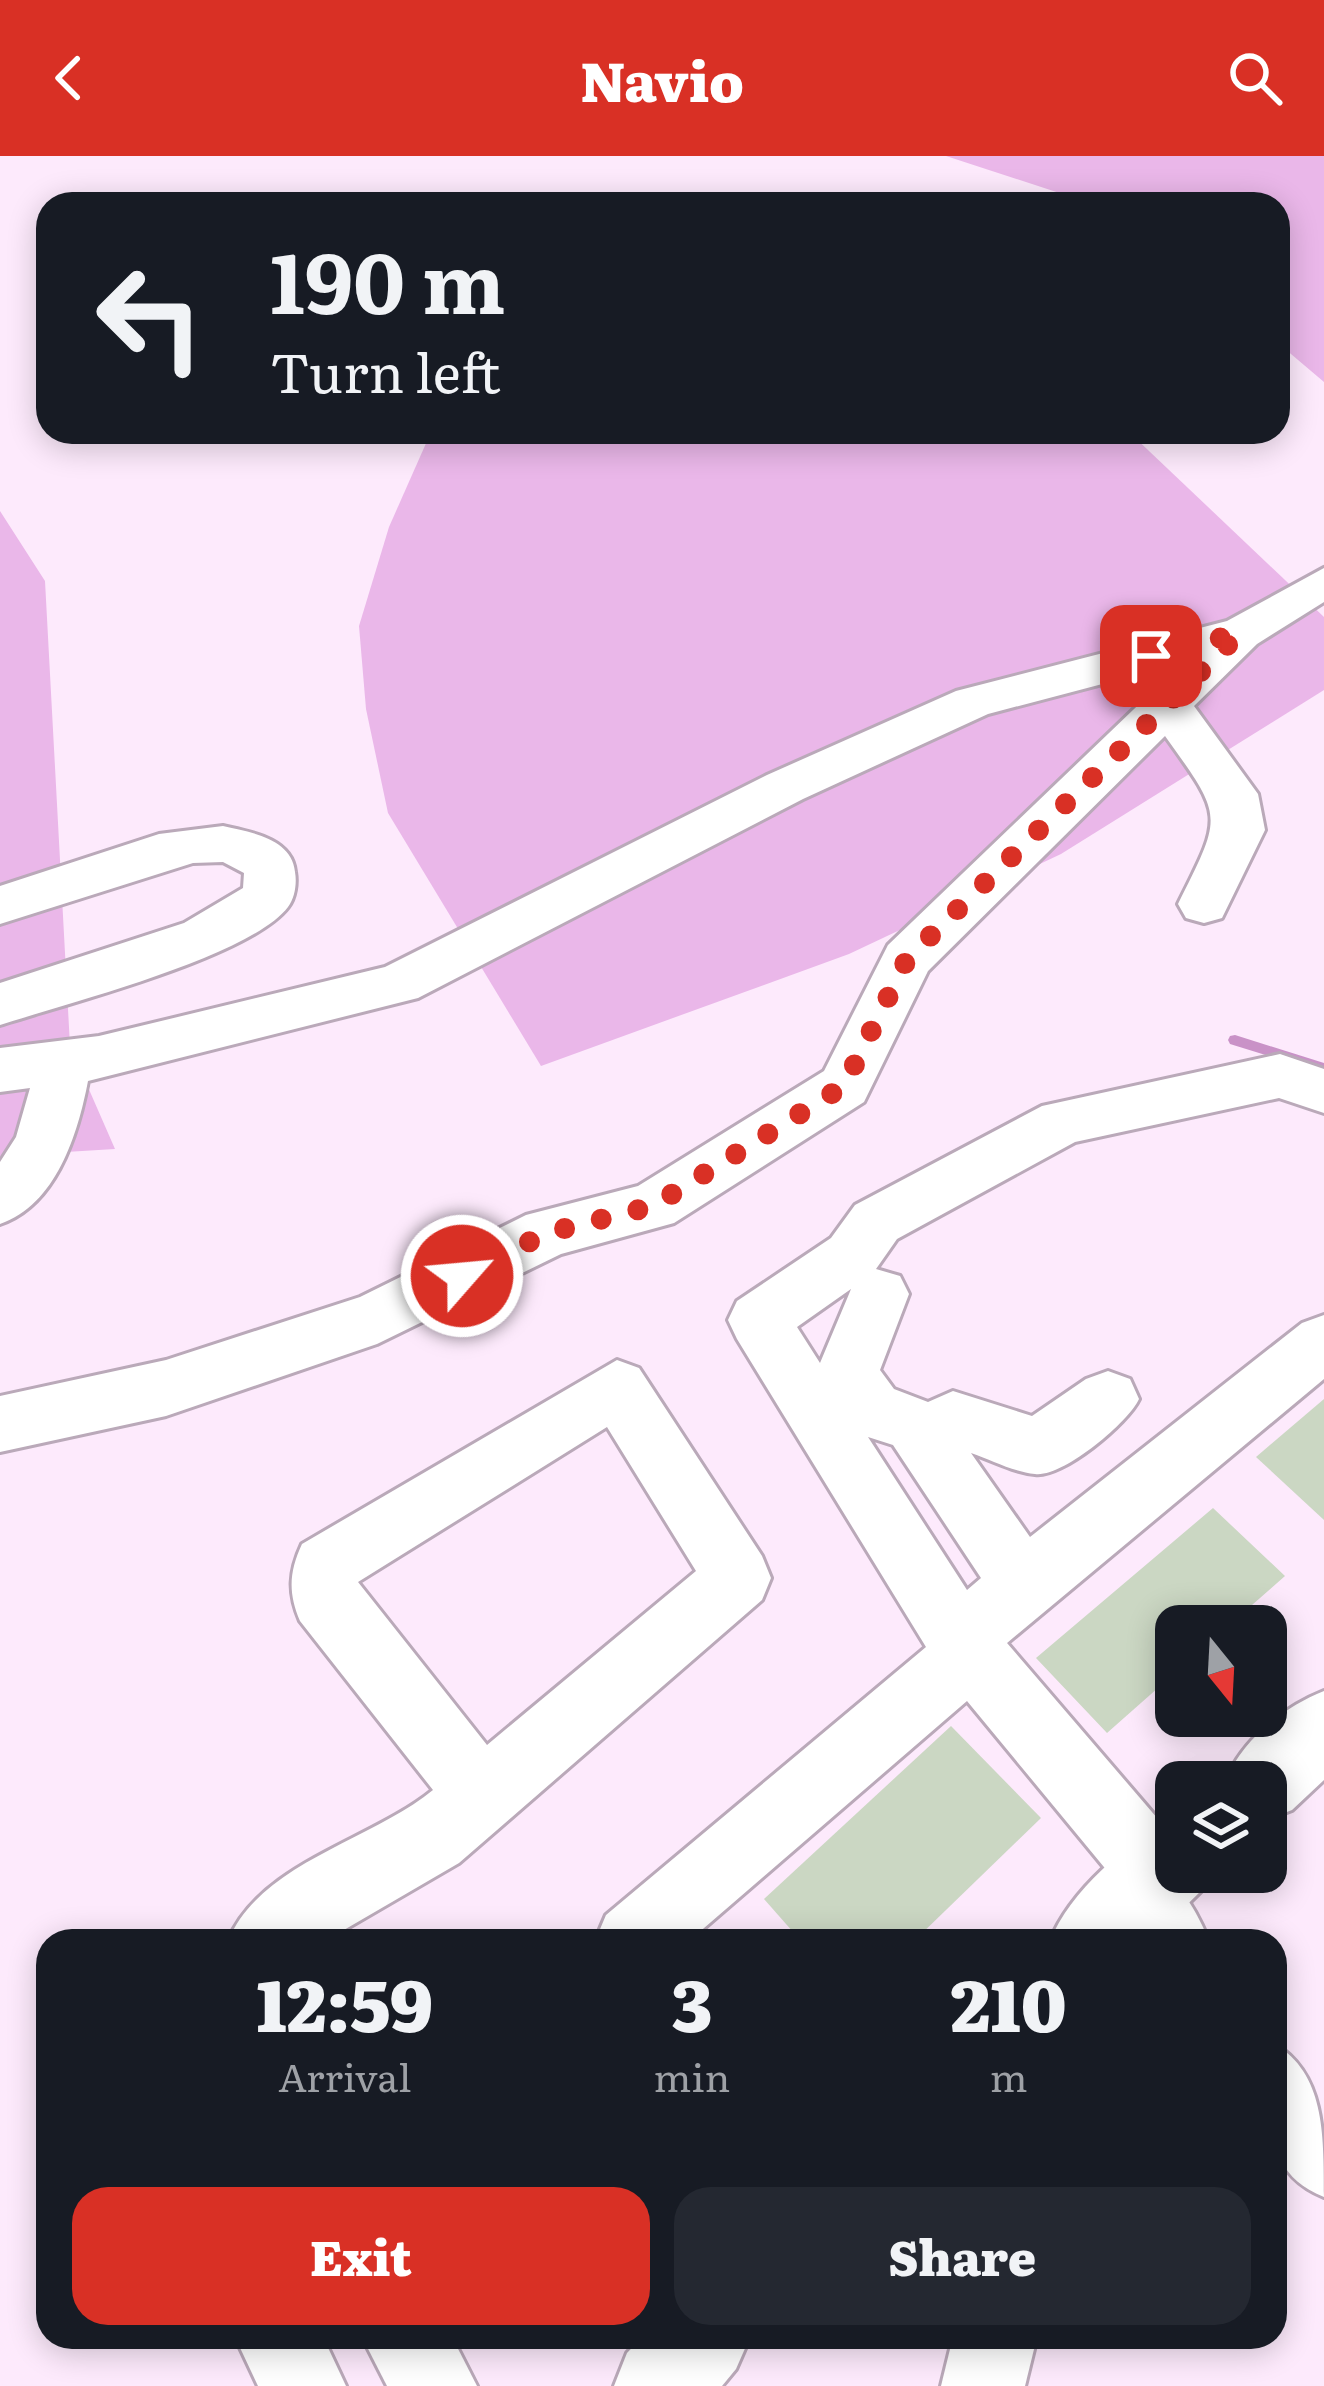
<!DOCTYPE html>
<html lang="en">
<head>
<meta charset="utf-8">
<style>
  :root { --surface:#171b24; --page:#242831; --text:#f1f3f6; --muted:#9ea1a6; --accent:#d93025 }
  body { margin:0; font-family:Literata,serif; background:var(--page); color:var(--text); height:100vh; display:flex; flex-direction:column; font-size:45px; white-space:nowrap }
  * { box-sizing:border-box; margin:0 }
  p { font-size:39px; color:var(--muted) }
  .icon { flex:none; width:66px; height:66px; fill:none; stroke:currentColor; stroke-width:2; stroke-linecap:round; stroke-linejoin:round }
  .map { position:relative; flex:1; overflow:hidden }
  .side { position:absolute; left:36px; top:1773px; width:1251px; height:420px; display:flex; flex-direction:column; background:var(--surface); border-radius:36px; box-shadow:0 6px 30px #0003 }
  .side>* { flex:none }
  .banner { position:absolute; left:36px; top:36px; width:1254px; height:252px; border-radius:36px; box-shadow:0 6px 30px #0003; background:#171b24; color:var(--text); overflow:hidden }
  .needle { width:78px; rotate:162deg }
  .tools { position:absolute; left:1155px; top:1449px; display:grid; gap:24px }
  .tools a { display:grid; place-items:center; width:132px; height:132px; border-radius:24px; background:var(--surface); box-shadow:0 6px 30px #0003; font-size:60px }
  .pin { position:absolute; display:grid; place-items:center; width:102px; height:102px; color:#fff; margin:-51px; border-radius:24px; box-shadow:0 6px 18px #0006 }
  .me { position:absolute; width:132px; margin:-66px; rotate:63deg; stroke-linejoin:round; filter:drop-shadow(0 0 9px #0008) }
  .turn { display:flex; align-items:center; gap:42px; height:252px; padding:0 36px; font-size:54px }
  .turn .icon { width:156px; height:156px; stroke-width:2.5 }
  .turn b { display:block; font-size:84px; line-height:102px }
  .eta { display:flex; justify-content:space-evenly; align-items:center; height:204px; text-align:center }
  .eta b { font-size:72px; font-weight:800; line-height:84px }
  .action { display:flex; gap:24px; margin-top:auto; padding:24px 36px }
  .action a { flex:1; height:138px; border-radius:36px; background:var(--accent); color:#fff; font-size:48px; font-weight:800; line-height:138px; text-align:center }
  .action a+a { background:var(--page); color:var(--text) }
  header { display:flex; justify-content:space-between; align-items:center; height:156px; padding:0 36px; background:var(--accent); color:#fff; font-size:54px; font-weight:800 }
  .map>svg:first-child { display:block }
  .green { fill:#eab7e9 }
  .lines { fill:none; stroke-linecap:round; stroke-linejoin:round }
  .stream { fill:#c992c7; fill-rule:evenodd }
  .building { fill:#cbd7c3 }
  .street-casing { stroke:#baa9b9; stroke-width:6 }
  .secondary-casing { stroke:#baa9b9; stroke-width:6 }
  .highway-casing { stroke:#baa9b9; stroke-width:6 }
  .street { fill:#fff; fill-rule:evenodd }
  .secondary { fill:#fff; fill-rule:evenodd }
  .highway { fill:#fff; fill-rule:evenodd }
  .route { stroke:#d93025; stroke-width:21; stroke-dasharray:0 37.8 }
</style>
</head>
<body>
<header><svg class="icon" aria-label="back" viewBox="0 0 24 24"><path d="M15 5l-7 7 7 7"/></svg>Navio<svg class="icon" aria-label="search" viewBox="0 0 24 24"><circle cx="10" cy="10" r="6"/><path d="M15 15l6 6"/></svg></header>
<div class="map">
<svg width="1324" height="2230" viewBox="0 0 1324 2230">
  <rect width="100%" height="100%" fill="#fdeafc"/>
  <g class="green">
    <path d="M946 0H1324V226L1278 187V48H1093Z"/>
    <path d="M431 276H1129L1324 461V534L1061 698 849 798 541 910 388 657 366 553 359 470 389 371Z"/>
    <path d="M0 355 45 425 70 890 115 993 0 1000Z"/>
  </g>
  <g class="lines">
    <path class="stream" d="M1235 879 1324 907V917L1230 888 1228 884 1230 880Z"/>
  </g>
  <g class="building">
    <path d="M1324 1243V1364L1256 1301Z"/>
    <path d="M1213 1352 1285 1420 1228 1470H1176V1516L1107 1577 1036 1502Z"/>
    <path d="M951 1570 1041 1662 914 1785H801L764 1743Z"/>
  </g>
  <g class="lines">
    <g class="street-casing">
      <g id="street">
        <path d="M1324 412V446L1257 488 1194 550 1258 638 1265 674 1222 762 1204 767 1186 762 1178 748C1223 658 1224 662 1165 580L928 815 864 946 674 1067 561 1098 377 1188 166 1260 0 1296V1240L166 1204 360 1141 526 1059 638 1030 824 915 888 789 1182 507 988 558 803 643 418 842 88 925C78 978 56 1049 0 1068V1006L16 981 30 932 0 936V892L99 880 385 811 767 619 956 535 1227 465Z"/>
        <path d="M223 670C249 676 292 682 295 716 297 727 295 742 288 751 250 801 65 848 0 869V827L184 767 243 732 244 717 223 706 193 707 0 768V730L159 678Z"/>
        <path d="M1280 898 1324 913V957L1279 942 1075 986 897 1083 876 1113 900 1120 909 1138 880 1214 894 1233 928 1246 953 1235 1032 1260 1086 1223 1108 1215 1130 1223 1139 1243C1128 1267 1062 1322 1035 1318 1014 1316 991 1304 971 1297L1030 1381 1302 1167 1324 1159V1223L1007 1487 1176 1684V1716L1195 1719 1184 1745 1158 1756 1132 1745 967 1545 689 1785H595L606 1759 926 1491 737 1183 728 1164 737 1145 831 1082 855 1049 1042 950ZM851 1133 849 1138 820 1207 797 1171ZM868 1281 893 1289 981 1422 967 1434Z"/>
        <path d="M617 1204 639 1212 762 1400 771 1422 762 1444 459 1707 325 1785H228C260 1707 371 1685 433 1634L300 1465C288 1437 289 1416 302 1388ZM607 1271 696 1415 487 1589 358 1426Z"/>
        <path d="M235 2181H323L346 2230H258Z"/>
        <path d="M362 2181H452L477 2230H387Z"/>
        <path d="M953 2181H1037L1025 2230H941Z"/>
      </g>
    </g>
    <g class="secondary-casing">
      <g id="secondary">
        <path d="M1135 1701C1174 1717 1193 1746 1209 1785H1118L1095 1741 1106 1712Z"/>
        <path d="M1275 1888C1324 1918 1324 1975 1324 2041 1255 2013 1275 1953 1275 1888Z"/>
      </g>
    </g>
    <g class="highway-casing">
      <g id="highway">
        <path d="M1324 1535V1624L1292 1654 1266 1664V1626H1225C1242 1584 1282 1552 1324 1535Z"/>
        <path d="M1176 1664V1716H1211L1204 1732 1150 1785H1050C1070 1736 1127 1684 1176 1664Z"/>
        <path d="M642 2181H750L736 2213 722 2230H614L627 2197Z"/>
      </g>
    </g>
    <use href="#street" class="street"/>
    <use href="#secondary" class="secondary"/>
    <use href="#highway" class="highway"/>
  </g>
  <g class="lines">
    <path class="route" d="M462 1120 547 1077 653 1050 844 930 907 803 1240 477 1151 500"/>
  </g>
</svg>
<div class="tools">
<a><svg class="needle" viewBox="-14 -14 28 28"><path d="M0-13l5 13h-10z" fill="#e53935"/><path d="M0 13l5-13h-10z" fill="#9ea1a6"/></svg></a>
<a><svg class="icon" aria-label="layers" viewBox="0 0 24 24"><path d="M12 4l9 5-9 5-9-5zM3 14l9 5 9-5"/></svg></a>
</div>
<div class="pin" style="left:1151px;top:500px;background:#d93025"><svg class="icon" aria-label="arrive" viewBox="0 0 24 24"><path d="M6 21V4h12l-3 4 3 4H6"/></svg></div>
<svg class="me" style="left:462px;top:1120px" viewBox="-20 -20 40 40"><circle r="17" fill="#d93025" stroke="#fff" stroke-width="3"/><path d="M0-11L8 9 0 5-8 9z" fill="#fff"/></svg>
<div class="banner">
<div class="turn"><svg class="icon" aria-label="left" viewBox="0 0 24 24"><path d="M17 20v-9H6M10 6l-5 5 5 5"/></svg><div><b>190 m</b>Turn left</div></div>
</div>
<section class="side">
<div class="eta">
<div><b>12:59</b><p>Arrival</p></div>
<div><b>3</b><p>min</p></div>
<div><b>210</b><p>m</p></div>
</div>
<div class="action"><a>Exit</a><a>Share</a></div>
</section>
</div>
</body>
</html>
